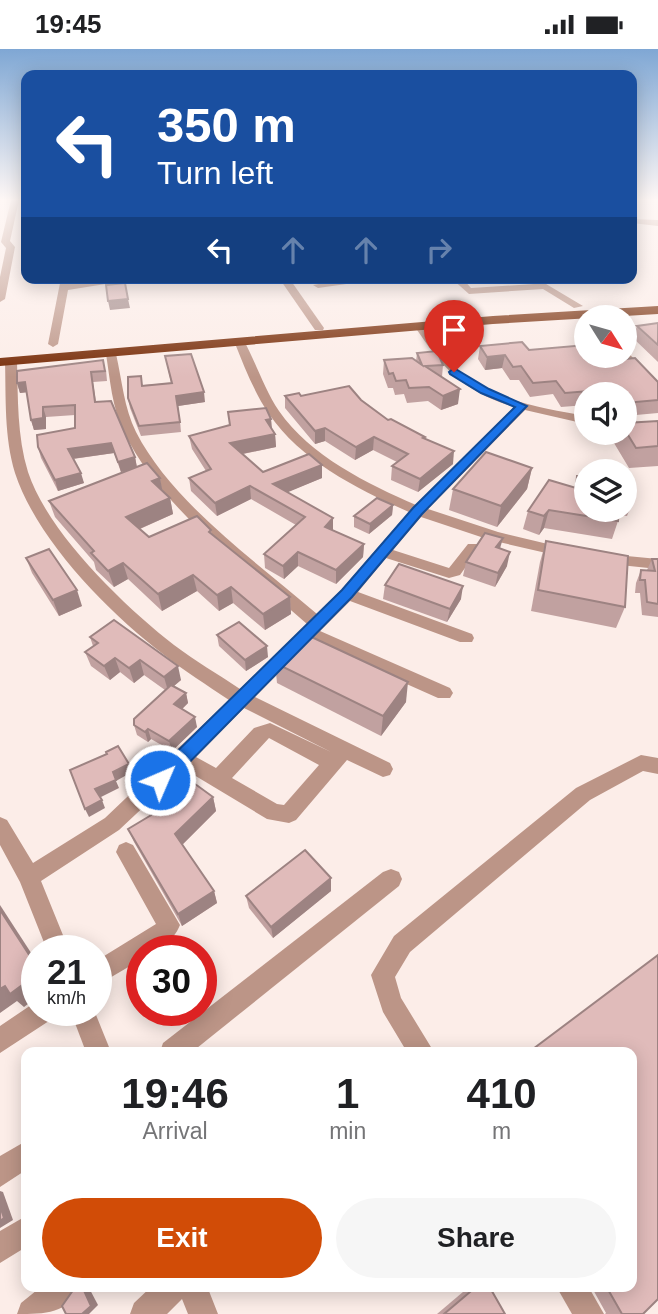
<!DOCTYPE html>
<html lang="en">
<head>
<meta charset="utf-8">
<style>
  :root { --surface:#fff; --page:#f6f6f6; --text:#202124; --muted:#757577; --accent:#d14c07 }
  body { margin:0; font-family:Helvetica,sans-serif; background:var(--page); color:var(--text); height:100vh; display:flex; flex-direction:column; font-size:26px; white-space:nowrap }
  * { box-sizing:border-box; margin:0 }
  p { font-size:23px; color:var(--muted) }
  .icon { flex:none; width:38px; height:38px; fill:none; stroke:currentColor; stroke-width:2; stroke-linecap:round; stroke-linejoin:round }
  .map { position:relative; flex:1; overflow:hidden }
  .drawer { position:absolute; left:21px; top:998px; width:616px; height:245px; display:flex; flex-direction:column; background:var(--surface); border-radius:14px; box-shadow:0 4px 18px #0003 }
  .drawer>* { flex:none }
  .top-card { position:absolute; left:21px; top:21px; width:616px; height:214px; border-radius:14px; box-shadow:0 4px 18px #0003; background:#1a4fa0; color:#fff; overflow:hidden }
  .needle { width:46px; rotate:127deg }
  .tools { position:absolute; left:574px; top:256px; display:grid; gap:14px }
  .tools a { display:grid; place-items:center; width:63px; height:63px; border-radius:50%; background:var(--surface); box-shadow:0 4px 18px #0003; font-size:35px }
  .speed { position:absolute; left:21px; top:886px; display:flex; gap:14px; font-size:35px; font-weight:700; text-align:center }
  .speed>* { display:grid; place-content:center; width:91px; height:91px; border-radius:50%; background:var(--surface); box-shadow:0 4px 18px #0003; line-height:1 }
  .speed small { font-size:18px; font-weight:400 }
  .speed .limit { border:10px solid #d22; background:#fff; color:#111 }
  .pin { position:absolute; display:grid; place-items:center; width:60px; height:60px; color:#fff; margin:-72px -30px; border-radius:50% 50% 50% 0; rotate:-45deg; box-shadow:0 0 7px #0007 }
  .pin .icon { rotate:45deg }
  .me { position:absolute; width:77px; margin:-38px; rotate:45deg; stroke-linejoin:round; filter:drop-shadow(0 0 5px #0008) }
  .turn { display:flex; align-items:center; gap:24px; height:147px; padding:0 21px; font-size:32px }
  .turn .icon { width:91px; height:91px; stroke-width:2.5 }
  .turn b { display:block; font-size:49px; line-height:60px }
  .lanes { display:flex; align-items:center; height:66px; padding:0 21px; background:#0003; justify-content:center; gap:35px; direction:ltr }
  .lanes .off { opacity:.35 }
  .eta { display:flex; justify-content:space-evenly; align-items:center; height:119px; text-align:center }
  .eta b { font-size:42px; font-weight:700; line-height:49px }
  .action { display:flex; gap:14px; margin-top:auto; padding:14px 21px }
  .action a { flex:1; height:80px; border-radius:42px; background:var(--accent); color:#fff; font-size:28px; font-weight:700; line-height:80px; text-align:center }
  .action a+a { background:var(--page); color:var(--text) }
  .status { display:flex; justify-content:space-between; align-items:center; height:49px; padding:0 35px; background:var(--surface); direction:ltr }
  .status svg { height:19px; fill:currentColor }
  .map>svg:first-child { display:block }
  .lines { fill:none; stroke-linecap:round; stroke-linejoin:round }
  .minor { fill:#bc9587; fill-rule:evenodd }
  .highway { fill:#762a05; fill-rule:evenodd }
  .wall { fill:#c1a1a0 }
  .shaded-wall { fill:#9d8382 }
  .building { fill:#e0bbba; stroke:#9d8382; stroke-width:2 }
  .route { fill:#1a73e8; stroke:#114b97; stroke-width:2 }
</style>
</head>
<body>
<div class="status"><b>19:45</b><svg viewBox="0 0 49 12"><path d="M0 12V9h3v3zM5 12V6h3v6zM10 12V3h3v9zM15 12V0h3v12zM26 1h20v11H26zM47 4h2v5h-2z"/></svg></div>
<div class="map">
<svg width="658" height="1265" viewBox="0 0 658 1265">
  <rect width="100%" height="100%" fill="#fcede8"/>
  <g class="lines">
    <g class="minor">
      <path d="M11 151H19L10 192 15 198 5 250 0 253V228L6 199 1 193Z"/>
      <path d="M632 170 658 171V177L632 174Z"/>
      <path d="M61 229H71L70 235 115 229H143L68 241 58 295 53 298 48 295Z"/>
      <path d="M279 229H289L324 279 323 281H315Z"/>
      <path d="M355 229H389L318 239 313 236Z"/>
      <path d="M451 229H462L471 239 534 235 531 232 536 229 583 257 574 259 543 240 469 245Z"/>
      <path d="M416 276H424C434 290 444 306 456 319 490 352 542 359 586 367V375L525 361 428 460 498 483 573 501 575 504 568 509 490 491 421 468 393 501 449 519 468 495H478L480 498 460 526 449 529 386 509 358 543 472 585 474 589 472 593H460L350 552 320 582 450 639 453 644 450 649H438L310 592 255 648 390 714 393 720 390 726 383 728 347 711 296 771 289 774 267 770 184 720 119 781 41 832 69 901H47L20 833 0 796V768L7 771 33 814 105 769 229 651C207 636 184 622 163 605 108 563 37 491 15 424 4 388 6 349 5 312L11 309 17 312C18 349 17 387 28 423 48 484 124 557 174 596 195 612 218 625 240 640L307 575C245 520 160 458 124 383 112 359 110 330 106 305L111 302 116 305C122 331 124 359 136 383 173 455 257 513 317 565L341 541 409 463C359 441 301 412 269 365 254 343 244 317 234 292L243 290C256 313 264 340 279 362 310 407 368 435 416 456L514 358C463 342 444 321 415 278ZM244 659 331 703 270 674 254 679 216 719 196 708ZM269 689 319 716 284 756 277 755 232 729Z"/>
      <path d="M625 301 658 333V343L654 342 621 306H625Z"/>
      <path d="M606 505 658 510V520L601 514 598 510Z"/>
      <path d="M641 706 658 709V725L643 722 590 751 410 903 395 928 401 949 434 1003H407L383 963 371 926 394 887 576 739Z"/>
      <path d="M126 793 133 796 180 876C173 893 160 901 142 901V910L96 937V912L156 875 116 803 119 796Z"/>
      <path d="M391 820 399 823 402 830 399 837 192 1003H160L163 994 383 823Z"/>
      <path d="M37 952V961H55L52 970 0 1004V977Z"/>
      <path d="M70 961H94L111 1003H86Z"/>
      <path d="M26 1092V1121L0 1138V1107Z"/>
      <path d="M26 1167V1198L0 1214V1182Z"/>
      <path d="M42 1237H81C68 1265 45 1265 17 1265L21 1254Z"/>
      <path d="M152 1237H207L218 1265H188L182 1250 167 1265H130L134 1254Z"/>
      <path d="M556 1237H588L604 1265H572Z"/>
    </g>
    <path class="highway" d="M658 257V265L493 275 0 317V309L493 267Z"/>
  </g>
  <g class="wall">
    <path d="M658 274V313L633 289 637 277Z"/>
    <path d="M480 297 626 310 658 333V364L625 367V345H586V356L561 358 553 345 530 348 519 331H510L502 319 485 321 478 310Z"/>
    <path d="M417 304 443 316 442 328 458 355 441 361 428 352 407 354 404 345 395 346 393 339H388L383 325 384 311 416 312Z"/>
    <path d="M165 307 205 353 178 357 181 383 141 387 130 359 128 349 143 336 171 334Z"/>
    <path d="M106 321 107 332 93 333 96 353 135 408 137 418 160 429 162 442 170 449 173 465 140 480 149 488 211 481 212 486 290 548 291 565 265 581 233 554 219 562 197 542 162 562 128 530 114 538 96 521 94 513 55 468 49 452 130 421 121 423 114 404 73 410 84 434 58 442 41 409 38 398 75 379V366L46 368V380L34 381 31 371 27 343 20 344 17 334Z"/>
    <path d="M285 347H301L361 351 388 371 425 388V390L453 415 418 443 391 431 392 417 397 413 373 401 355 411 325 392 315 395 285 359Z"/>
    <path d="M228 363 271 370 272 381 275 385 276 398 243 405 263 423 322 429 287 443 333 481 364 495 363 508 336 535 298 517 284 530 265 519 264 505 296 476 251 450 217 467 191 442 189 429 206 422 192 400 189 387 230 376Z"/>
    <path d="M658 372V417L629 419 614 394 617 383H625V374Z"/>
    <path d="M532 419 527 440 497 478 449 461 453 440Z"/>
    <path d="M577 427 586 460H625V434L634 449 627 467 619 466 618 472 612 490 544 479 539 486 523 480 528 462 574 439Z"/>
    <path d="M393 456 392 466 369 485 354 478V467Z"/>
    <path d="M546 492 625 558 616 579 531 562 540 513Z"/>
    <path d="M500 500 507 517 495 538 463 527 466 513Z"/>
    <path d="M26 509 82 557 59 567 32 524Z"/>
    <path d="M652 510H658V568L642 566 640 544H635L636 534 641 521H647Z"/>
    <path d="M385 536 461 550 447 573 383 550Z"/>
    <path d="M217 586 268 608 246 622 219 597Z"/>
    <path d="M90 588 181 631 174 637 186 644 188 654 182 660 197 678 172 702 151 690 148 693 137 686 134 676 165 641 144 626 134 634 120 623 110 631 91 617 85 603 93 597Z"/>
    <path d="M275 614 406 653 381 687 277 634Z"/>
    <path d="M213 748 216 762 182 796 214 842 217 854 182 877 134 793 128 780 156 763 151 750Z"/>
    <path d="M331 842 273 889 249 859 246 847Z"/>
    <path d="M470 1237H489L505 1265H437Z"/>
    <path d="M591 1237H632L643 1265H605L606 1264Z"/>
  </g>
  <g class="shaded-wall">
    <path d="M128 250 130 259 110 261 108 252Z"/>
    <path d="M505 306 502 319 485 321 487 308Z"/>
    <path d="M25 333 29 343 20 344 17 334Z"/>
    <path d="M460 340 458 355 441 361 443 347Z"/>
    <path d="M204 343 205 353 178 357 181 383 176 347Z"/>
    <path d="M43 358 46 368V380L34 381 31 371Z"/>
    <path d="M271 370 272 383 266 371Z"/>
    <path d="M325 379V392L315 395V382Z"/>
    <path d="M275 385 276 398 232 407 230 394Z"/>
    <path d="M374 388 373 401 355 411 356 398Z"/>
    <path d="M111 394 114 404 71 410 68 400Z"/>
    <path d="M454 402 453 415 418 443 420 430Z"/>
    <path d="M135 408 137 419 121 423 118 413Z"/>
    <path d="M322 416V429L274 449 273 435Z"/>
    <path d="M532 419 527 440 497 478 501 457Z"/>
    <path d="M81 424 84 434 58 442 55 431Z"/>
    <path d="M160 429 163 445 152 432Z"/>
    <path d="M250 437 251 450 217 467 215 454Z"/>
    <path d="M170 449 173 465 130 484 126 468Z"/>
    <path d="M393 456 392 466 369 485 370 475Z"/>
    <path d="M549 461 544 479 539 486 544 467Z"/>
    <path d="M333 469V483L325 478Z"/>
    <path d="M503 489 499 503 496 498Z"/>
    <path d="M364 495 363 508 336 535V521Z"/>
    <path d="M298 503V517L284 530 283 517Z"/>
    <path d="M510 503 507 517 495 538 498 524Z"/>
    <path d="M123 514 128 530 114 538 108 522Z"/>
    <path d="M193 526 197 542 162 562 158 545Z"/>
    <path d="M463 537 461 550 447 573 450 560Z"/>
    <path d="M231 538 233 554 219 562 217 546Z"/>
    <path d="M77 541 82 557 59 567 53 551Z"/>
    <path d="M290 548 291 565 265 581 263 565Z"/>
    <path d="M267 597 268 608 246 622 245 611Z"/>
    <path d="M115 609 120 623 110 631 104 617Z"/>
    <path d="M140 611 144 626 134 634 129 619Z"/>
    <path d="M178 617 181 631 168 642 164 628Z"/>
    <path d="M408 633 406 653 381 687 383 667Z"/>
    <path d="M186 644 188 654 176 666 174 655Z"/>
    <path d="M195 668 197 678 172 702 169 692Z"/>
    <path d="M148 680 151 690 148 693 145 683Z"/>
    <path d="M129 715 132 723 116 732 119 739 99 749 95 740 113 723Z"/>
    <path d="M213 748 216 762 180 798 175 785Z"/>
    <path d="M102 751 105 759 89 768 85 760Z"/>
    <path d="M331 829V842L273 889 271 878Z"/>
    <path d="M214 842 217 854 182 877 178 865Z"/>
    <path d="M0 856 37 913V918L0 861Z"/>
    <path d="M37 925V948L24 958 17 952 0 964V940L5 937Z"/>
    <path d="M0 1142 3 1143 13 1171 0 1179Z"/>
    <path d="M82 1237H88L98 1256 89 1265H82Z"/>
  </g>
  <g class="building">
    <path d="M125 234 128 250 108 252 106 236Z"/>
    <path d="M658 274V296L637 277Z"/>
    <path d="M522 293 529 301 586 296V306H623L626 310 635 309 658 333V351L625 354V345H604L602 341 565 344 556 332 533 334 521 317 513 318 505 306 487 308 480 297Z"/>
    <path d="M437 302 443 316 425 317 460 340 443 347 429 338 409 339 406 331 396 332 393 324 389 325 384 311 412 309 422 316 417 304Z"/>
    <path d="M191 305 204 343 176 347 180 373 139 377 128 349V328L141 327 142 337 172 334 165 307Z"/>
    <path d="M103 311 105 322 91 323 95 353 111 352 135 408 118 413 111 394 68 400 81 424 55 431 38 398 37 386 75 379V356L43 358V369L31 371 25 333 17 334V322Z"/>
    <path d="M349 337 361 351 388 371 391 370 425 388 423 389 454 402 420 430 392 417 408 405 374 388 356 398 325 379 315 382 285 347 299 344 301 347Z"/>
    <path d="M266 359 271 370 266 371 275 385 230 394 263 423 309 405 322 416 273 435 333 469 325 478 364 495 336 521 298 503 283 517 264 505 305 468 250 437 215 454 189 429 211 420 189 387 230 376 228 363Z"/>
    <path d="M658 372V397L636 399 625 381V374Z"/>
    <path d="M486 403 532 419 501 457 453 440Z"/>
    <path d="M147 414 160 429 152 432 170 449 126 468 149 488 197 467 211 481 209 483 290 548 263 565 231 538 217 546 193 526 158 545 123 514 108 522 91 504 94 502 49 452Z"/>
    <path d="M577 427 586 428V460H619L618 472 549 461 544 467 528 462 549 431 576 439Z"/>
    <path d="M625 434 635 436 634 449 625 447Z"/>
    <path d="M377 449 393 456 370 475 354 467Z"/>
    <path d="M485 484 503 489 496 498 510 503 498 524 466 513Z"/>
    <path d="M546 492 628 507 625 558 538 541Z"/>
    <path d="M49 500 77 541 53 551 26 509Z"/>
    <path d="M652 510H658V555L647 553 645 531H640L641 521 655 522Z"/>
    <path d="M399 515 463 537 450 560 385 536Z"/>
    <path d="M114 571 178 617 164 628 140 611 129 619 115 609 104 617 85 603 98 594 90 588Z"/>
    <path d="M239 573 267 597 245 611 217 586Z"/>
    <path d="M303 584 408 633 383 667 275 614Z"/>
    <path d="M171 636 186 644 174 655 195 668 169 692 148 680 145 683 134 676V670Z"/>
    <path d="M118 697 129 715 113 723 116 731 95 740 102 751 85 760 70 721 107 705 106 703Z"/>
    <path d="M180 724 213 748 175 785 214 842 178 865 128 780 163 759 151 750Z"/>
    <path d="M305 801 331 829 271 878 246 847Z"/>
    <path d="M0 861 37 918V925L10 945 5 937 0 940Z"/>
    <path d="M658 906V1250L643 1265H622L606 1237H632V1003H529Z"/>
    <path d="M0 1157 4 1169 0 1172Z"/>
    <path d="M76 1237H82L91 1257 82 1265H66L62 1257Z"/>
    <path d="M477 1237H489L505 1265H444Z"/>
  </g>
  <linearGradient id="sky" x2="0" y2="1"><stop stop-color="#7fa7d4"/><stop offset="0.46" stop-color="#fef7f5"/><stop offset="1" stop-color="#fef7f5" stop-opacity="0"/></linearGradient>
  <rect width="658" height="328" fill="url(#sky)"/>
  <path class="route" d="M454 319 489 340 527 357 422 465 352 548 167 736 160 738 154 736 151 731 154 725 342 541 413 459 515 358 481 344 450 325 449 323Z"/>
</svg>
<div class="tools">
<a><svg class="needle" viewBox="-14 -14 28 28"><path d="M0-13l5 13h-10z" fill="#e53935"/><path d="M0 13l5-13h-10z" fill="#757577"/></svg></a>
<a><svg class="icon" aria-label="sound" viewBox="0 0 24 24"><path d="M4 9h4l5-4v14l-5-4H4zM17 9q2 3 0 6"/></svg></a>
<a><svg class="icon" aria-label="layers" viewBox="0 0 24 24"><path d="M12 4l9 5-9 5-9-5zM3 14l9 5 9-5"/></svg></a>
</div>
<div class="speed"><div>21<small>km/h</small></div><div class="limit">30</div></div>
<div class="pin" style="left:454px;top:323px;background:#d93025"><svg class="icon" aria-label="arrive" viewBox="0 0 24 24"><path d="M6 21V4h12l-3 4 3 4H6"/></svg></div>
<svg class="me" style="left:160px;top:731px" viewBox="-20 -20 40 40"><circle r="17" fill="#1a73e8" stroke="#fff" stroke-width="3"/><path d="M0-11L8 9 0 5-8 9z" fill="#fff"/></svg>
<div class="top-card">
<div class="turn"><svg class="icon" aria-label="left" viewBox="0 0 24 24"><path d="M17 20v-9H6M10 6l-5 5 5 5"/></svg><div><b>350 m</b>Turn left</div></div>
<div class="lanes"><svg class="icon" aria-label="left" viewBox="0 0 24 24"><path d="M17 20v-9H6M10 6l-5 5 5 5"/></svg><svg class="icon off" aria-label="ahead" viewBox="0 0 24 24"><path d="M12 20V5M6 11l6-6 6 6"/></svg><svg class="icon off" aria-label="ahead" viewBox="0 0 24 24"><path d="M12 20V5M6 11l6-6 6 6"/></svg><svg class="icon off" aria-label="right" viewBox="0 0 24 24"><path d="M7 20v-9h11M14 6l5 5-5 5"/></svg></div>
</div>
<section class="drawer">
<div class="eta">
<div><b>19:46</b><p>Arrival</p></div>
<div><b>1</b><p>min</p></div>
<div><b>410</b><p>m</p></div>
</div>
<div class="action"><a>Exit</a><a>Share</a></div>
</section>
</div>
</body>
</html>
